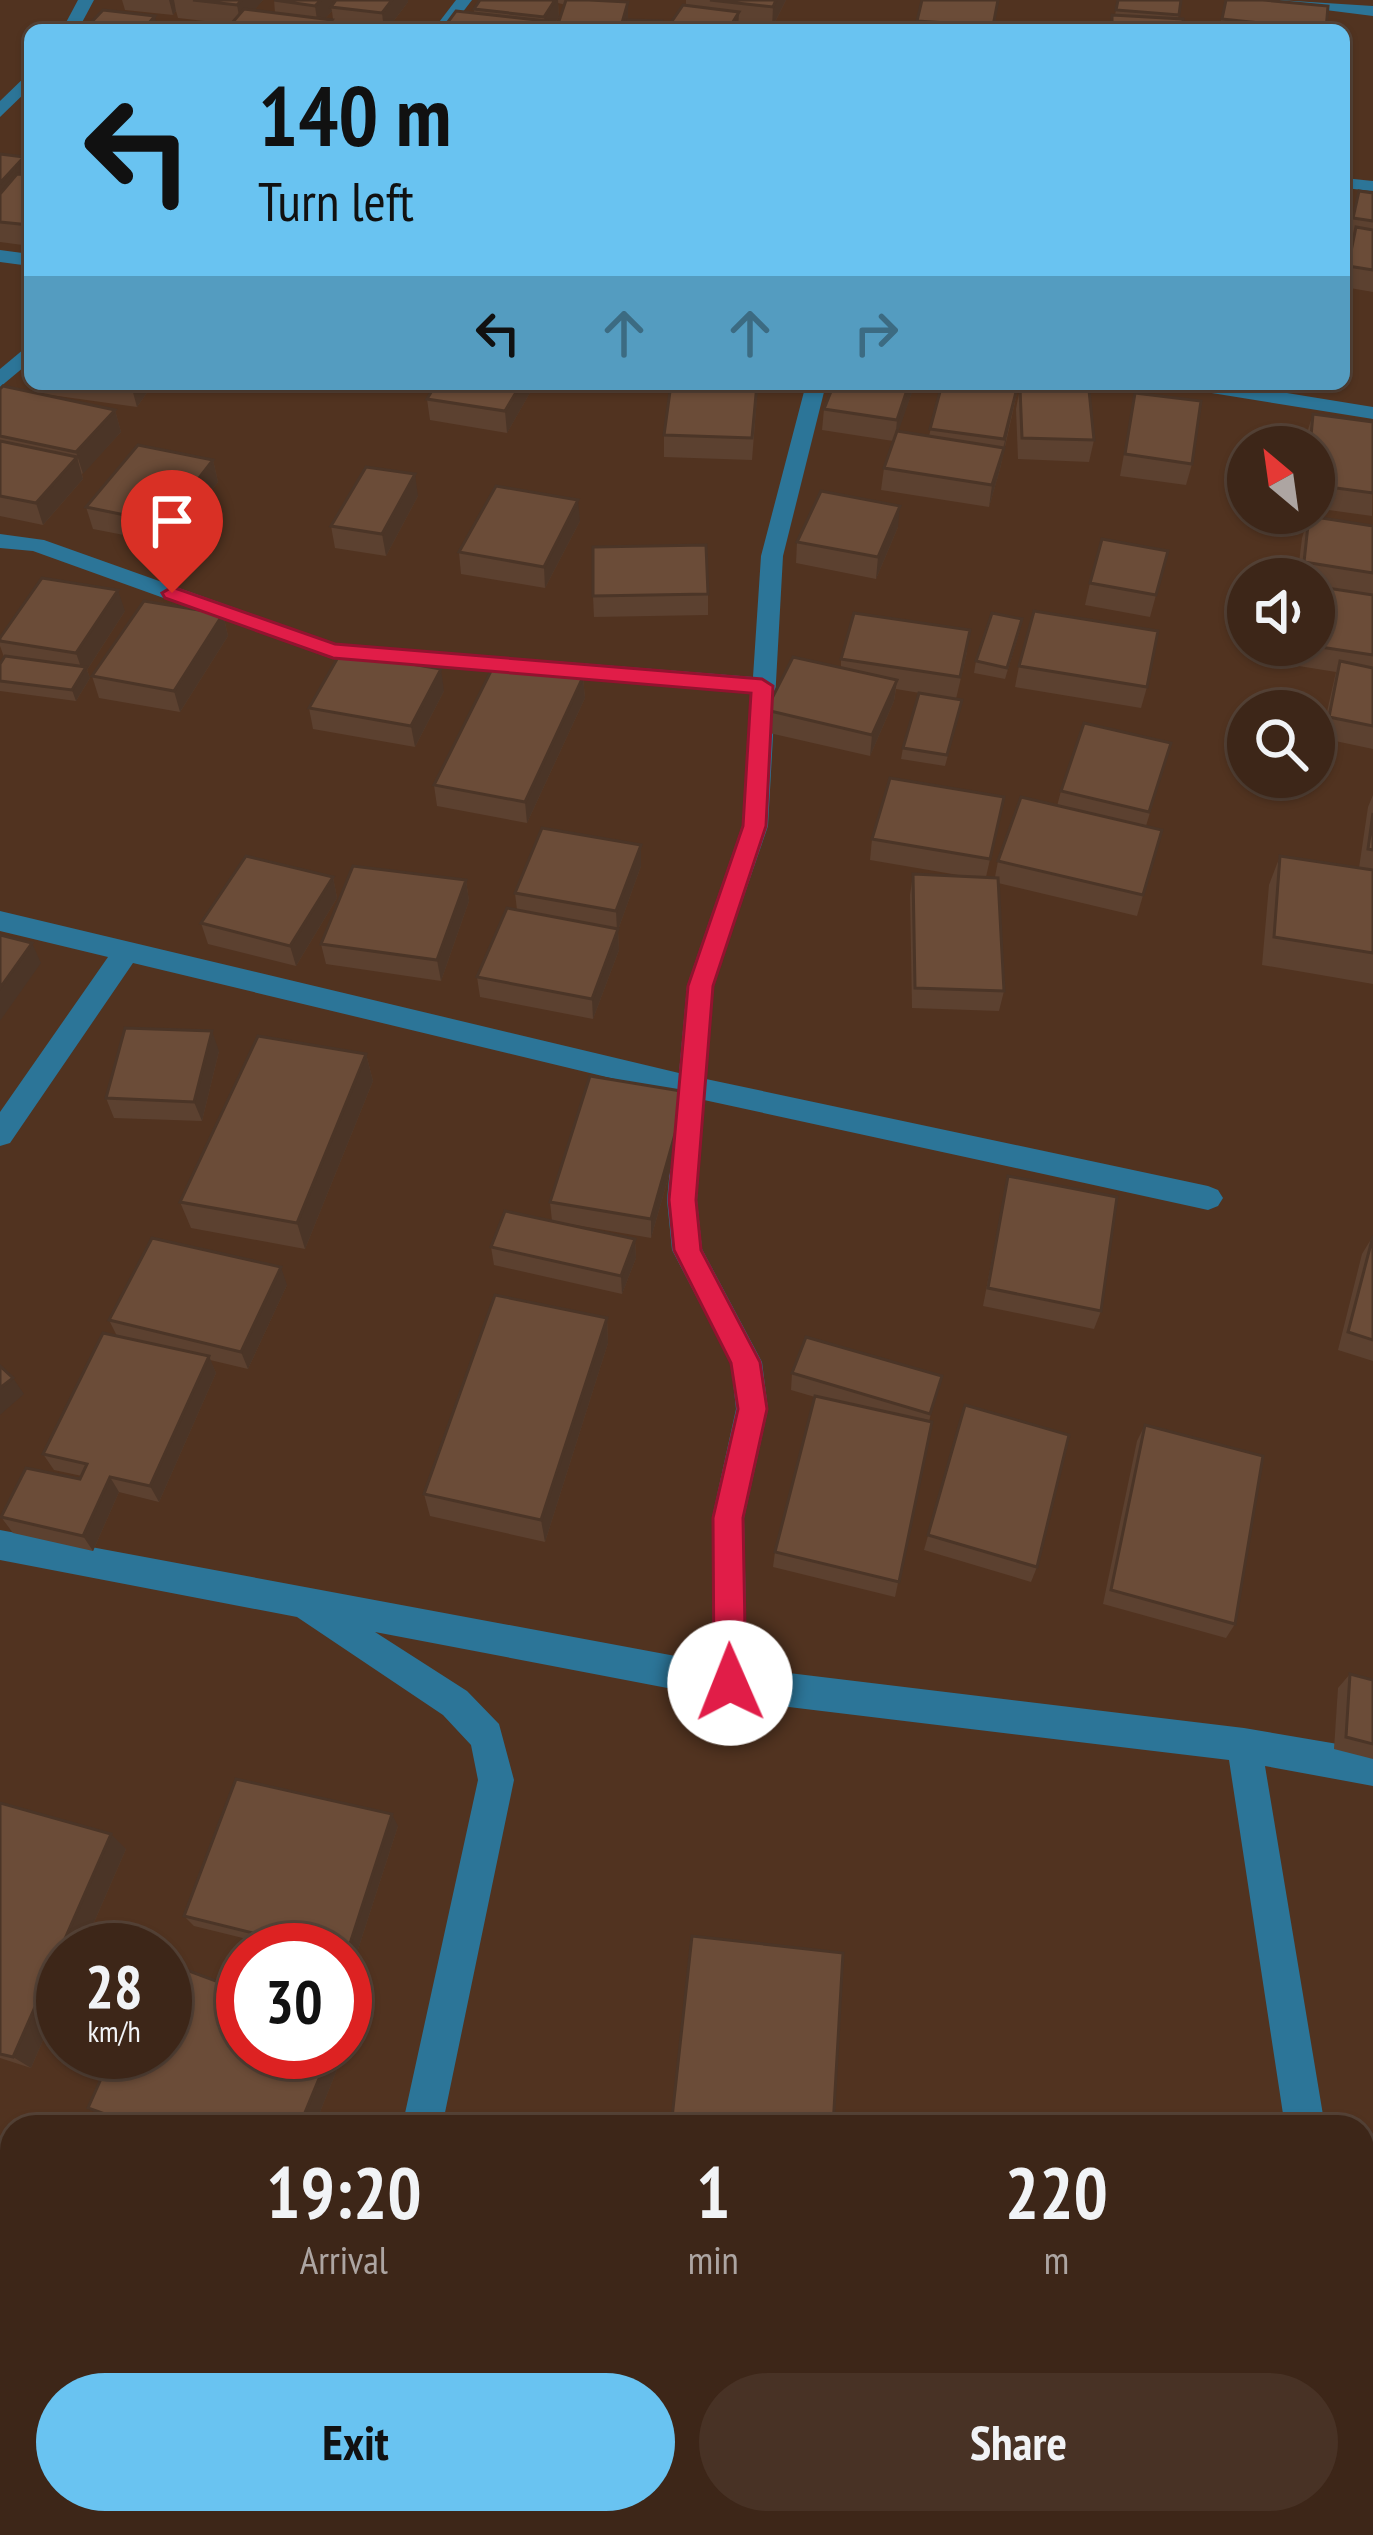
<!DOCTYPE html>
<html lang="en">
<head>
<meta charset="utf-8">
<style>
  :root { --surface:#3d2618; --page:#483225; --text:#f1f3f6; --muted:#ada5a2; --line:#564337; --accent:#69c3f1 }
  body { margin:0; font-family:"PT Sans Narrow",sans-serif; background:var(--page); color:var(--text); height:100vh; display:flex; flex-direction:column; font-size:45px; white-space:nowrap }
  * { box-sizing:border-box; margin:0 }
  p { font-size:39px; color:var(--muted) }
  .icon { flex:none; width:66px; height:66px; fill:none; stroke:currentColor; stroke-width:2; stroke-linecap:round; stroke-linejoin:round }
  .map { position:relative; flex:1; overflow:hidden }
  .drawer { position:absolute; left:0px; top:2115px; width:1374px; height:420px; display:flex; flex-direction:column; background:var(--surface); border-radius:36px 36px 0 0; box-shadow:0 3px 9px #0004,0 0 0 3px var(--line) }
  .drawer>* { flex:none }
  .top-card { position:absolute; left:24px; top:24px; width:1326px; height:366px; border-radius:18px; box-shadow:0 3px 9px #0004,0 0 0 3px var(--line); background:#69c3f1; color:#111; overflow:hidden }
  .needle { width:78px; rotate:331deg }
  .tools { position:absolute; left:1227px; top:426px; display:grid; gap:24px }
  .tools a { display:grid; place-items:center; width:108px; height:108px; border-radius:50%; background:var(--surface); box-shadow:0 3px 9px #0004,0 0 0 3px var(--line); font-size:60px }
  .speed { position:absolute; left:36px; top:1923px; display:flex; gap:24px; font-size:60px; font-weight:700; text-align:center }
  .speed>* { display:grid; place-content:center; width:156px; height:156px; border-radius:50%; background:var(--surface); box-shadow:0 3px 9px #0004,0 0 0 3px var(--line); line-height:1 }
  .speed small { font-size:30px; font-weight:400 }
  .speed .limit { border:18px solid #d22; background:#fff; color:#111 }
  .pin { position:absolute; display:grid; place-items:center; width:102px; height:102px; color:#fff; margin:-123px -51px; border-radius:50% 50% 50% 0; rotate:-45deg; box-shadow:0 0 12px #0007 }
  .pin .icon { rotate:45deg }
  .me { position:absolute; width:132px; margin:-66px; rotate:359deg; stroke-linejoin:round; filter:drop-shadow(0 0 9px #0008) }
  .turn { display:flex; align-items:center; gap:42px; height:252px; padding:0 36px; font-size:54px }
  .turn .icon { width:156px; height:156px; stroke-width:2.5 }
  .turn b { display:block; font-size:84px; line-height:102px }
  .lanes { display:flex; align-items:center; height:114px; padding:0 36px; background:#0003; justify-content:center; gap:60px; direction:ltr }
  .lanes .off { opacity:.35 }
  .eta { display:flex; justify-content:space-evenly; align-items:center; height:204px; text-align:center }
  .eta b { font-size:72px; font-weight:800; line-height:84px }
  .cta { display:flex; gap:24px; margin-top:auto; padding:24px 36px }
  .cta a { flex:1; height:138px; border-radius:72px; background:var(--accent); color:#111; font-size:48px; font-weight:800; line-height:138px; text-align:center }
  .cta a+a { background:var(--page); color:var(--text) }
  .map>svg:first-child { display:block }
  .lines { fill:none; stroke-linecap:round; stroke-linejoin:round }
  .street { fill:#2c7598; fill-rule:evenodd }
  .wall { fill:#5c4130 }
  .shaded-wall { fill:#4b3527 }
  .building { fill:#6b4c38; stroke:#4b3527; stroke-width:3 }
  .route { fill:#e11d48; stroke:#92132f; stroke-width:3 }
</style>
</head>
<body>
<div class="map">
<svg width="1373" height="2535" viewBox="0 0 1373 2535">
  <rect width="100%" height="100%" fill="#513320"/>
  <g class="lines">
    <g class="street">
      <path d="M78 0H94L78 30H62Z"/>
      <path d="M456 0H472L449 30H433Z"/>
      <path d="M1278 0 1373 6V16L1286 5Z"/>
      <path d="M30 72V88L0 117V101Z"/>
      <path d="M1344 178 1373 181V191L1344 188Z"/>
      <path d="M0 250 30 254V266L0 262Z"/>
      <path d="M30 344V362L0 387V369Z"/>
      <path d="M806 384H826L783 556 768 826 713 986 706 1079 1208 1186 1218 1190 1223 1198 1218 1206 1208 1210 704 1100 697 1200 702 1249 762 1362 768 1409 744 1518 747 1668 1244 1728 1373 1750V1786L1265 1766 1325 2127H1285L1229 1760 730 1700 375 1632 467 1691 499 1724 514 1780 442 2127H402L478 1780 471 1745 443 1715 297 1617 0 1560V1530L713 1663 712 1518 736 1409 731 1363 672 1250 667 1200 677 1094 133 963 10 1143 0 1146V1112L108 957 0 931V911L679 1073 687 986 742 826 752 693 333 659 33 551 0 548V534L44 540 336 644 753 677 761 556Z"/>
      <path d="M1183 384H1231L1373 407V419L1193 390Z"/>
      <path d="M316 2523H360L357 2535H313Z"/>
      <rect x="1293" y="2523" width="44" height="12"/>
    </g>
  </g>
  <g class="wall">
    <path d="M122 0H263L254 10 275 13 274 0H408V2L387 30H359L334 27 332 11 325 19 332 20 333 30H226L231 24 178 18 176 11 173 15 125 10Z"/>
    <path d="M480 0H589L628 20 662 30 558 3 559 17 550 30 474 13V9Z"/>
    <path d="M686 0H786L772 28 738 24V30L686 6Z"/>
    <path d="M998 0 994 30H885L917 28V21Z"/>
    <path d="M1118 0H1181L1178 19 1183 30H1109L1112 15H1115Z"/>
    <path d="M1225 0 1326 30H1219Z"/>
    <path d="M24 157 30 175V246L0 242V222Z"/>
    <path d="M1359 191 1373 193V292L1344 287V275L1352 240 1347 239Z"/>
    <path d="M33 384H153L137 407 36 393Z"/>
    <path d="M436 384H535L507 433 430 420 427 399Z"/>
    <path d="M758 384 752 460 664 457V435Z"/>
    <path d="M834 384H915L898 431 929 436 942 384H1019L1000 469 989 507 881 490 884 468 893 441 822 430 824 409Z"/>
    <path d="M1020 388 1094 440 1089 462 1018 459 1016 409Z"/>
    <path d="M0 389 115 410 121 432 82 474 83 479 43 525 0 516Z"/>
    <path d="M1135 393 1192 464 1186 485 1120 476Z"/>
    <path d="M1313 414 1373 422 1372 516 1314 508V447H1305L1306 436Z"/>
    <path d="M213 460 218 482 170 544 93 529 86 507Z"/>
    <path d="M418 496 386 556 335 548 331 526Z"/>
    <path d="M1309 516 1373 526V749L1321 738 1336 672 1286 664 1289 645H1314V579H1297L1302 538Z"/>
    <path d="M580 521 545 588 461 574 459 552Z"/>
    <path d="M898 527 876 579 796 563 797 542Z"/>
    <path d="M1168 551 1150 617 1085 605 1090 583Z"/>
    <path d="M708 594V615L594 617 593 596Z"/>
    <path d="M125 611 87 670 90 678 76 701 0 691V664L4 657 0 646V638Z"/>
    <path d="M223 614 228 636 180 712 99 698 92 676Z"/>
    <path d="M1020 630 1005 679 974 673 976 661Z"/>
    <path d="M967 652 956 699 896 689 894 701 870 756 765 732 766 710 841 667V659Z"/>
    <path d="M1019 666 1147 687 1141 708 1015 687Z"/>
    <path d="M583 677 585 698 527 823 437 806 434 785Z"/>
    <path d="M444 691 415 747 313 729 309 708Z"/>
    <path d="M960 711 945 766 901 759 903 748Z"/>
    <path d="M1171 743 1146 826 1162 830 1137 916 998 883 1004 991 999 1011 912 1008 910 895 913 874 964 876 870 860 872 839 1004 797 986 877H995L998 861 1057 806 1061 791Z"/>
    <path d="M1373 795V984L1262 965 1269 885 1280 856 1359 868 1368 807Z"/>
    <path d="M641 845V866L618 930 619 950 593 1019 480 997 477 977 517 910 515 893Z"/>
    <path d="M333 877 337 898 296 966 208 944 201 923Z"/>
    <path d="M466 880 469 901 441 981 326 964 321 944Z"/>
    <path d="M219 1051 202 1121 114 1118 106 1098Z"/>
    <path d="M366 1054 373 1081 305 1249 191 1228 180 1202Z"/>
    <path d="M687 1112 651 1238 552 1221 550 1202Z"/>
    <path d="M1008 1176 1101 1311 1094 1329 983 1306Z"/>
    <path d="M1373 1236V1361L1338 1350 1362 1254Z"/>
    <path d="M635 1239 636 1258 622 1294 494 1265 491 1247Z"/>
    <path d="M287 1285 248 1369 210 1360 216 1373 159 1502 119 1492 93 1551 13 1533 1 1517 80 1479 82 1476 54 1470 43 1454 117 1336 109 1320Z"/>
    <path d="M607 1318 608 1343 545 1542 430 1516 424 1494Z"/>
    <path d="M792 1373 942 1376 929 1421 932 1422 895 1597 773 1567 775 1552 815 1397 791 1390Z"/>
    <path d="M965 1405 1037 1567 1031 1582 924 1550Z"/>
    <path d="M1145 1425 1235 1624 1226 1638 1103 1604 1137 1441Z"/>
    <path d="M1350 1674 1373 1680V1759L1334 1749 1338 1688Z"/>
    <path d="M0 1803 126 1849 82 1950H63V1994L31 2068 0 2058Z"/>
    <path d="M398 1826 353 1965 345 1963V1950H292L194 1926 184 1916Z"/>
    <path d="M243 2052H344L314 2127H133L104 2116 88 2108Z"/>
  </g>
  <g class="shaded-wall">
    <path d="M169 0H174L176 11 173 15Z"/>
    <path d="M242 0H263L241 26 237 5Z"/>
    <path d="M321 0H342L331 7 332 11 318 27 315 6Z"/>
    <path d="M392 0H408V2L387 30H384L382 13Z"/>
    <path d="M555 0H558L559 17 550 30H540L545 23 544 17Z"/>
    <path d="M776 0H786L772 28 773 7Z"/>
    <path d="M628 2V22L626 30H620Z"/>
    <path d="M739 12 738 30H728Z"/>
    <path d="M155 16 158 30H143Z"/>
    <path d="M24 157 30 178 0 212V183Z"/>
    <path d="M132 384H153L137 407 131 385Z"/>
    <path d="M521 384H535L507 433 505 411Z"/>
    <path d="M909 384H915L895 441 897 420Z"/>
    <path d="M1018 384 1000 469 989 507 992 485 1002 453Z"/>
    <path d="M115 410 121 432 83 474 76 452Z"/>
    <path d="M77 457 83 479 43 525 36 503Z"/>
    <path d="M213 460 218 482 170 544 164 523Z"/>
    <path d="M415 474 418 496 386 556 382 534Z"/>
    <path d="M578 500 580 521 545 588 544 567Z"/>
    <path d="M900 506 898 527 876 579 878 557Z"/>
    <path d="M118 590 125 611 87 670 90 678 76 701 72 690 83 673 76 653Z"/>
    <path d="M223 614 228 636 180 712 174 691Z"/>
    <path d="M441 669 444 691 415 747 411 726Z"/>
    <path d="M583 677 585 698 527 823 525 802Z"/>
    <path d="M897 680 894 701 870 756 872 735Z"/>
    <path d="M641 845V866L618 930 619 950 593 1019 592 999 617 931 616 911Z"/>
    <path d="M333 877 337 898 296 966 290 946Z"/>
    <path d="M466 880 469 901 441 981 437 960Z"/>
    <path d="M32 943 41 963 0 1021V988Z"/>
    <path d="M212 1031 219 1051 202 1121 194 1102Z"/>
    <path d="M366 1054 373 1081 305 1249 297 1223Z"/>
    <path d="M687 1092V1112L651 1238V1219Z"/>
    <path d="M635 1239 636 1258 622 1294 621 1276Z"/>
    <path d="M281 1267 287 1285 248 1369 241 1352Z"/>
    <path d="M607 1318 608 1343 545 1542 541 1520Z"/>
    <path d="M209 1356 216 1373 159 1502 150 1486Z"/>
    <path d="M13 1378 24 1394 0 1415V1388Z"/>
    <path d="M110 1477 119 1492 93 1551 83 1536Z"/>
    <path d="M392 1814 398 1826 353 1965 346 1956Z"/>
    <path d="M111 1834 126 1849 82 1950H63V1994L31 2068 13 2057Z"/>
    <path d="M330 2052H344L314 2127H299Z"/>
  </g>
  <g class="building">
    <path d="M193 0H242L237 5Z"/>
    <path d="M274 0H321L315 6Z"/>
    <path d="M336 0H392L382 13 331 7Z"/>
    <path d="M480 0H555L544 17 474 9Z"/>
    <path d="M566 0H589L628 2 620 30H556Z"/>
    <path d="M710 0H776L773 7Z"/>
    <path d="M922 0H998L993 26 917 21Z"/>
    <path d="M1118 0H1181L1179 15 1116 10Z"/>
    <path d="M1226 0H1263L1328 6 1326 30 1222 19Z"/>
    <path d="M683 5 739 12 728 30H666Z"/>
    <path d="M244 9 332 20 323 30H226Z"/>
    <path d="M103 10 155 16 143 30H84Z"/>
    <path d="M456 11 546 21 540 30H442Z"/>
    <path d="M1112 15 1183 19V30H1112Z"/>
    <path d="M628 20 662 21 661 30H626Z"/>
    <path d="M826 24 827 30H777L776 25Z"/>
    <path d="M889 24 930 30H885Z"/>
    <path d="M0 154 24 157 0 183Z"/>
    <path d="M17 174 30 175V225L0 222V194Z"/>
    <path d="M1359 191 1373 193V221L1353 218Z"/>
    <path d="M1356 227 1373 230V270L1348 266Z"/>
    <path d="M436 384H521L505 411 427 399Z"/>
    <path d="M671 384H757L752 438 664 435Z"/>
    <path d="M834 384H909L897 420 824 409Z"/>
    <path d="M942 384H1018L1004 439 930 429Z"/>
    <path d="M3 386 115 410 76 452 0 436V389Z"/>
    <path d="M1020 388 1089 390 1094 440 1022 438Z"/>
    <path d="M1135 393 1201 401 1192 464 1125 454Z"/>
    <path d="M1313 414 1373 422V493L1314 485V447H1310Z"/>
    <path d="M897 431 1004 448 992 485 884 468Z"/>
    <path d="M0 441 77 457 36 503 0 496Z"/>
    <path d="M138 445 213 460 164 523 86 507Z"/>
    <path d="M366 467 415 474 382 534 331 526Z"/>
    <path d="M496 486 578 500 544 567 459 552Z"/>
    <path d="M821 491 900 506 878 557 797 542Z"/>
    <path d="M1309 516 1373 526V573L1304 562Z"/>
    <path d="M1102 539 1168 551 1156 595 1090 583Z"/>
    <path d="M706 545 708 594 593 596V547Z"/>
    <path d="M42 578 118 590 76 653 0 641V638Z"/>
    <path d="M1314 586 1373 595V655L1307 645H1314Z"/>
    <path d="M144 601 223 614 174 691 92 676Z"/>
    <path d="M1034 611 1158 631 1147 687 1019 666Z"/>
    <path d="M854 613 970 630 960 677 841 659Z"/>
    <path d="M992 613 1022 619 1007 668 976 661Z"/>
    <path d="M341 652 441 669 411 726 309 708Z"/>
    <path d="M5 656 86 667 72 690 0 681V664Z"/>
    <path d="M793 657 897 680 872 735 766 710Z"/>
    <path d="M496 661 583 677 525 802 434 785Z"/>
    <path d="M1340 661 1373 668V726L1329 717Z"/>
    <path d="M919 693 962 700 947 755 903 748Z"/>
    <path d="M1084 723 1171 743 1149 812 1061 791Z"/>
    <path d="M890 778 1004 797 990 859 872 839Z"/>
    <path d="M1021 797 1162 830 1143 895 998 861Z"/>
    <path d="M1373 813V850L1368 849Z"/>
    <path d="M542 828 641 845 616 911 515 893Z"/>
    <path d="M246 856 333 877 290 946 201 923Z"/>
    <path d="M1280 856 1373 870V953L1274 937Z"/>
    <path d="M353 866 466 880 437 960 321 944Z"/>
    <path d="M913 874 998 878 1004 991 915 988Z"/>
    <path d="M507 908 618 929 592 999 477 977Z"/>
    <path d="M0 935 32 943 0 988Z"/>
    <path d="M125 1028 212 1031 194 1102 106 1098Z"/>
    <path d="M258 1036 366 1054 297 1223 180 1202Z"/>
    <path d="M590 1076 687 1092 651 1219 550 1202Z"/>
    <path d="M1008 1176 1117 1197 1101 1311 988 1288Z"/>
    <path d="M505 1211 635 1239 621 1276 491 1247Z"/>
    <path d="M1373 1236V1340L1348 1332Z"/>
    <path d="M152 1238 281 1267 241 1352 109 1320Z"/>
    <path d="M495 1295 607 1318 541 1520 424 1494Z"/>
    <path d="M103 1333 209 1356 150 1486 110 1477 83 1536 1 1517 26 1468 80 1479 87 1464 43 1454Z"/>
    <path d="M806 1337 942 1376 930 1414 792 1373Z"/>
    <path d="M0 1366 13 1378 0 1388Z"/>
    <path d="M815 1396 932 1422 899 1582 775 1552Z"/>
    <path d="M965 1405 1069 1435 1037 1567 928 1535Z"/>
    <path d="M1145 1425 1263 1456 1235 1624 1111 1590Z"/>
    <path d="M1350 1674 1373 1680V1744L1346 1737Z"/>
    <path d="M236 1779 392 1814 346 1956 345 1950H322L184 1916Z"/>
    <path d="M0 1803 111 1834 13 2057 0 2054Z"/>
    <path d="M692 1936 843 1953 833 2127H671Z"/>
    <path d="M165 1962 243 1991V2052H330L299 2127H141L88 2108 113 2052H165Z"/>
    <path d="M738 2523H822L821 2535H794Z"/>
  </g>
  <path class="route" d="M172 587 335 644 762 679 773 686 766 826 713 986 696 1200 701 1250 760 1362 767 1409 743 1518 746 1683 741 1694 730 1698 719 1694 714 1683 713 1518 738 1409 731 1363 674 1250 669 1200 688 986 743 826 751 693 333 658 165 598 162 593Z"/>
</svg>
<div class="tools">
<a><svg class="needle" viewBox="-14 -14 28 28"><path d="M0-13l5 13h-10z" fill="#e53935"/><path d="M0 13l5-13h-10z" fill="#ada5a2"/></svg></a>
<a><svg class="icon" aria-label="sound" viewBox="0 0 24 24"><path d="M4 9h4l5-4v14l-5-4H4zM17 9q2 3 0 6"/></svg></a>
<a><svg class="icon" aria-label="search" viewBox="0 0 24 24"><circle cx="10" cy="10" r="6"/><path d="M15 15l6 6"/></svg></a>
</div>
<div class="speed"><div>28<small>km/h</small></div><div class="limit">30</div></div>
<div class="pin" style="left:172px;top:593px;background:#d93025"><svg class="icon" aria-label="arrive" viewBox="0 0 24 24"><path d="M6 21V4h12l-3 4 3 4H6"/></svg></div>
<svg class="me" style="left:730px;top:1683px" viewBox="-20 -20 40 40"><circle r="19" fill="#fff"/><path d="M0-13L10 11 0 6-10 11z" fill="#e11d48"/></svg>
<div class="top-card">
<div class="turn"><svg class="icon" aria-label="left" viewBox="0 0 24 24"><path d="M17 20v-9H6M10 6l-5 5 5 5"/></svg><div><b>140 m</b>Turn left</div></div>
<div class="lanes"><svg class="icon" aria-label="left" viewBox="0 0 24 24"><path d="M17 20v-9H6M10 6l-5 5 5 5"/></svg><svg class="icon off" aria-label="ahead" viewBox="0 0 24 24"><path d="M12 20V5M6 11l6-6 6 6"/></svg><svg class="icon off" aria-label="ahead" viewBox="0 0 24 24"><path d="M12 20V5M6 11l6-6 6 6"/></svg><svg class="icon off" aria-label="right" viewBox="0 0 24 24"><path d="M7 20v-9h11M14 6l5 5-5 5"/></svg></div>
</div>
<section class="drawer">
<div class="eta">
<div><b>19:20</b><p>Arrival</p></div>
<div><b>1</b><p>min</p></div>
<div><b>220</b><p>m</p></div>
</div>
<div class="cta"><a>Exit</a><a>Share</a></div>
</section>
</div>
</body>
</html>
